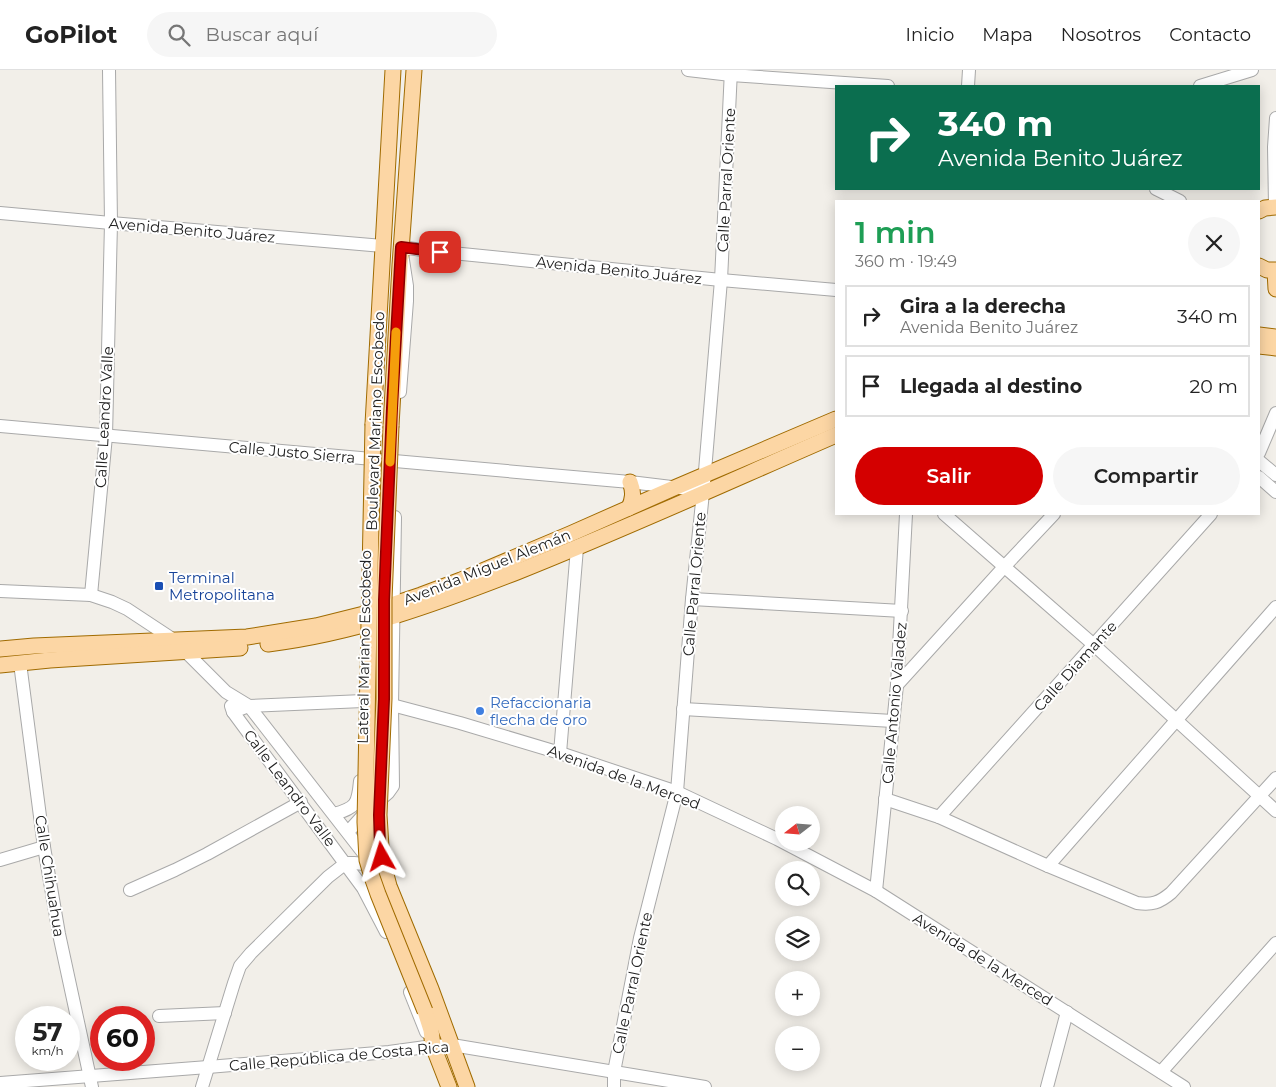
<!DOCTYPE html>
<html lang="es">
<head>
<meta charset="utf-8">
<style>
  :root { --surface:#fff; --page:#f6f6f6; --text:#222; --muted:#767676; --line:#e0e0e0; --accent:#d40000 }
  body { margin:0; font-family:Montserrat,sans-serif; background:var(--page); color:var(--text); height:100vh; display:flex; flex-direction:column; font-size:19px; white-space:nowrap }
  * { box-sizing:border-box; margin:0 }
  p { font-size:16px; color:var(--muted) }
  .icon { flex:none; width:28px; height:28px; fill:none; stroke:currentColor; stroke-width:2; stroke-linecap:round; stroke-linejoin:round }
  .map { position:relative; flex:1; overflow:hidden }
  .details { position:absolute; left:835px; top:130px; width:425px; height:315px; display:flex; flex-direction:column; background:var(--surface); border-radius:0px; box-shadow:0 2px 12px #0003 }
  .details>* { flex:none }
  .hud { position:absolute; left:835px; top:15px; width:425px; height:105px; border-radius:0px; box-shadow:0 2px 12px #0003; background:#0b6e4f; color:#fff; overflow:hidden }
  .needle { width:32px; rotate:253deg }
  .tools { position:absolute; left:775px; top:736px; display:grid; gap:10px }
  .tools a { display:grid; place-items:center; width:45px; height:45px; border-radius:50%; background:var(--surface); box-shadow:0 2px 12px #0003; font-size:25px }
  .speed { position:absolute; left:15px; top:936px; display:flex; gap:10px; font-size:25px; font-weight:700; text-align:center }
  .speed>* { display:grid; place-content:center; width:65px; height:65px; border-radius:50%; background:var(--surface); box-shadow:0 2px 12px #0003; line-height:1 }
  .speed small { font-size:12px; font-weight:400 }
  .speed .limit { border:8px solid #d22; background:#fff; color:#111 }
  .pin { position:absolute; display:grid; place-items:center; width:42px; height:42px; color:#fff; margin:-21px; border-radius:10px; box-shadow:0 2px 8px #0006 }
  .me { position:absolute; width:55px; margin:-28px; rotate:354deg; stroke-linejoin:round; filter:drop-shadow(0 0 4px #0008) }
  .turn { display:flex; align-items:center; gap:18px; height:105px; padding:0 20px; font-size:22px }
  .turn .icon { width:65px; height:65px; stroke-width:2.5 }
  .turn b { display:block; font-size:35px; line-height:42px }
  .round { display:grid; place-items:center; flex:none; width:52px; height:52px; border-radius:26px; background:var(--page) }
  .head { display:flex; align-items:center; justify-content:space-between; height:85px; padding:0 20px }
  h1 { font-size:30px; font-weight:600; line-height:38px; color:#1e9e55 }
  .cta { display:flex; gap:10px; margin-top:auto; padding:10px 20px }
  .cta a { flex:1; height:58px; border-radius:30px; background:var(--accent); color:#fff; font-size:20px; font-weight:600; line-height:58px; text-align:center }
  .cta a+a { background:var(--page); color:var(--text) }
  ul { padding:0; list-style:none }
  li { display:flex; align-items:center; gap:15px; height:62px; margin:0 10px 8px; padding:0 10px; border:2px solid var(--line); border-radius:0px }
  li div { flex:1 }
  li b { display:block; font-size:19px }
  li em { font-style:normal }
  header { display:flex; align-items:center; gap:30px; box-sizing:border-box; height:70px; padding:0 25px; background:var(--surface); border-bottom:1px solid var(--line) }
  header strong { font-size:24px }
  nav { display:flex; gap:28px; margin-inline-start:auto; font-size:18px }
  .search { width:350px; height:45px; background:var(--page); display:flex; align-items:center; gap:12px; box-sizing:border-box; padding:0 18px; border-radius:28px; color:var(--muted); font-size:19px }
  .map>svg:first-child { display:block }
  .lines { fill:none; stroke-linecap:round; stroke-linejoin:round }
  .minor-casing { stroke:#a9a9a9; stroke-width:14 }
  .major-casing { stroke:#a06b00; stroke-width:17 }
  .minor { stroke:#fff; stroke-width:12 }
  .major { stroke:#fcd6a4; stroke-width:15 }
  .major-bridge-casing { stroke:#a06b00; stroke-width:17; stroke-linecap:butt }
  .major-bridge { stroke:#fcd6a4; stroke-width:15 }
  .route-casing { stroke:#8a0000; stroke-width:12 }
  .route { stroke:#d40000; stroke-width:9 }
  .slow { stroke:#f59e0b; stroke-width:9 }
  .transit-dot { fill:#1a4fb4; stroke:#fff; stroke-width:2 }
  .shop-dot { fill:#3f7fe0; stroke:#fff; stroke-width:2 }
  .labels { text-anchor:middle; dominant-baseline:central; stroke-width:4; stroke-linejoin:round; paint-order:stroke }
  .street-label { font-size:15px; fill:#222; stroke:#fff }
  .transit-label { font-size:15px; fill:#164399; stroke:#fff; text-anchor:start }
  .shop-label { font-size:15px; fill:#366cbe; stroke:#fff; text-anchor:start }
</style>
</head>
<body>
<header>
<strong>GoPilot</strong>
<div class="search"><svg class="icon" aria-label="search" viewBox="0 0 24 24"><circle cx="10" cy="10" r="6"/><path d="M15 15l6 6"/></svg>Buscar aquí</div>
<nav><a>Inicio</a><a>Mapa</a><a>Nosotros</a><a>Contacto</a></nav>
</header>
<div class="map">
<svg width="1276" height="1017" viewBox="0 0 1276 1017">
  <rect width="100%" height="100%" fill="#f2efe9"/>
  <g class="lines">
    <g class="minor-casing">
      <g id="minor">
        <path d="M688 0 731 5 888 16"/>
        <path d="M968 16 969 0"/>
        <path d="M1200 16 1252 0"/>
        <path d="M1156 119 1180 131"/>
        <path d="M1275 136 1274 77 1276 48"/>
        <path d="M0 143 111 153 383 176"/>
        <path d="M400 322 407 231V216L401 177 422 180 721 210 836 220"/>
        <path d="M0 356 630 412 688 419 703 423"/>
        <path d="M1259 383 1276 343"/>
        <path d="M1259 391 1276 405"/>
        <path d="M1259 407 1276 422"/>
        <path d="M944 444 1094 575 1276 741"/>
        <path d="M0 521 91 525 112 532 127 539 174 570 226 622 249 636 368 789"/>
        <path d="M91 525 106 366 111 153 109 0"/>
        <path d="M692 529 902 541"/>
        <path d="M20 593 44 777 59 864 92 1017"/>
        <path d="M897 615 1004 497 1054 444"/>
        <path d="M231 636 233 642 363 818 386 862"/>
        <path d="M683 639 893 651"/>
        <path d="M233 642 249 636 363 631 392 635 460 653 560 683 677 722 777 769 876 821 1184 1017"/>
        <path d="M560 683 577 478"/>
        <path d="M885 729 939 747 1048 796 1137 833C1152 835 1159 833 1171 823L1276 708"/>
        <path d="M334 744C356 738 358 734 360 711"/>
        <path d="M939 747 1211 444"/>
        <path d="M348 762 367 741 388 723 393 716 392 635 395 447"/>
        <path d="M0 790 44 777"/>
        <path d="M1048 796 1276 537"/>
        <path d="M130 820 175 800 207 784 301 732"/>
        <path d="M876 821 897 615 906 444"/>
        <path d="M410 922 426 962"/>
        <path d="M159 946 225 943"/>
        <path d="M1161 1002 1276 873"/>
        <path d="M0 1013 208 997 389 982 433 976 452 975 705 1017"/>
        <path d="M202 1017 234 913 240 896 251 883 328 807 346 793H354L364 794 375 803"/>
        <path d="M614 1017V1002L640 868 677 722 692 529 704 413 721 210 731 0"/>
        <path d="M1047 1017 1067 942"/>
      </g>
    </g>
    <g class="major-casing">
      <g id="major">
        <path d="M1259 141 1265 138 1276 137"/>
        <path d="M1259 196 1267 200H1276"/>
        <path d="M1275 201 1276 219"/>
        <path d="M1259 265 1276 267"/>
        <path d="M1259 276 1276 278"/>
        <path d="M373 354 393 0"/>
        <path d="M391 356 400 195 414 0"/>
        <path d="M629 438C633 429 634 422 630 412"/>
        <path d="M268 574C356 563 435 534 517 502 625 459 730 411 836 365"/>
        <path d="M0 579 34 576 247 567 316 556 364 544 421 525 461 510 570 464 674 418 836 349"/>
        <path d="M0 595 50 590 240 578"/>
        <path d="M384 797 389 816 431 919 467 1017"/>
        <path d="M425 941 431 960 433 976 449 1017"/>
      </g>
    </g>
    <use href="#minor" class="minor"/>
    <use href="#major" class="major"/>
    <g class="major-bridge-casing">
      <g id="major-bridge">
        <path d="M373 354 365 752 367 790 372 807 378 824 425 941"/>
        <path d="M384 797 381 777 379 745 384 629V530L391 356"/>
      </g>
    </g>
    <use href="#major-bridge" class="major-bridge"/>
  </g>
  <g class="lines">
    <g class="route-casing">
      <path id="route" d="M382 787 380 777 379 745 384 629V530L392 338 401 177 440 182"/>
    </g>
    <use href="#route" class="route"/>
    <path class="slow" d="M390 392 396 262"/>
  </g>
  <rect class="transit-dot" x="154" y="511" width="10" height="10" rx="2.5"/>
  <circle class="shop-dot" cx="480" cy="641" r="5"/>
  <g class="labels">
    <g class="street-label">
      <text transform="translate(726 110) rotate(-87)">Calle Parral Oriente</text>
      <text transform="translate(192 160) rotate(5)">Avenida Benito Juárez</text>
      <text transform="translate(619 200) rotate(6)">Avenida Benito Juárez</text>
      <text transform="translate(104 347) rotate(-87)">Calle Leandro Valle</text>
      <text transform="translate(375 351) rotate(-88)">Boulevard Mariano Escobedo</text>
      <text transform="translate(292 382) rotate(5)">Calle Justo Sierra</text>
      <text transform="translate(487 497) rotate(-22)">Avenida Miguel Alemán</text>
      <text transform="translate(694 514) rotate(-85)">Calle Parral Oriente</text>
      <text transform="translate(364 577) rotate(-89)">Lateral Mariano Escobedo</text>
      <text transform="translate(1075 596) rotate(-48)">Calle Diamante</text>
      <text transform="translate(894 633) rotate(-85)">Calle Antonio Valadez</text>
      <text transform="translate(624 707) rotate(20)">Avenida de la Merced</text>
      <text transform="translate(290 718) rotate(53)">Calle Leandro Valle</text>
      <text transform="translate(50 806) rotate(81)">Calle Chihuahua</text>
      <text transform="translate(983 889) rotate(32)">Avenida de la Merced</text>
      <text transform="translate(632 913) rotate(-78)">Calle Parral Oriente</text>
      <text transform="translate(339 986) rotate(-5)">Calle República de Costa Rica</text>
    </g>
    <g class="transit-label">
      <text x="169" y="507">Terminal<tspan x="169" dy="17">Metropolitana</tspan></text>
    </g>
    <g class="shop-label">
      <text x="490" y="632">Refaccionaria<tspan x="490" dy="17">flecha de oro</tspan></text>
    </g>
  </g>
</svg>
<div class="tools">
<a><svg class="needle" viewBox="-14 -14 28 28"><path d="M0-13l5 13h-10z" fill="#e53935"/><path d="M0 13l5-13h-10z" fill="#767676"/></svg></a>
<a><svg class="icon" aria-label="search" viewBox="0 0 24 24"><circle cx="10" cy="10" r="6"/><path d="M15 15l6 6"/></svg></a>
<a><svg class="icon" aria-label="layers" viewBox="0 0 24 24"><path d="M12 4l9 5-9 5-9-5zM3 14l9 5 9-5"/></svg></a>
<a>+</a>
<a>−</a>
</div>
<div class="speed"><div>57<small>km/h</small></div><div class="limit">60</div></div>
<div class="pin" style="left:440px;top:182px;background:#d93025"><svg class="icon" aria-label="arrive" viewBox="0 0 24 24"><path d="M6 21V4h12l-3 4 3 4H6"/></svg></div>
<svg class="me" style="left:382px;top:787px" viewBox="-20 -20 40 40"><path d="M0-17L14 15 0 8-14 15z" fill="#d40000" stroke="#fff" stroke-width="4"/></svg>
<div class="hud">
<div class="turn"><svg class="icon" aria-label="right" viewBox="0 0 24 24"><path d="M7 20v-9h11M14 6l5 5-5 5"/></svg><div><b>340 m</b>Avenida Benito Juárez</div></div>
</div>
<section class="details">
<div class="head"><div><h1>1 min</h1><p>360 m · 19:49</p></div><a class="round"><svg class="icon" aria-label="close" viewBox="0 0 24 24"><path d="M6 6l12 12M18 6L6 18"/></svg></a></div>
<ul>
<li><svg class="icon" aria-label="right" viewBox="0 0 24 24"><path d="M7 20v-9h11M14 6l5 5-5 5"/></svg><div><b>Gira a la derecha</b><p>Avenida Benito Juárez</p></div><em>340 m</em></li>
<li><svg class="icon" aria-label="arrive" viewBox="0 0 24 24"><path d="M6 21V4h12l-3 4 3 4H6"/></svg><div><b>Llegada al destino</b></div><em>20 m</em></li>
</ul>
<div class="cta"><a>Salir</a><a>Compartir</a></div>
</section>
</div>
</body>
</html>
